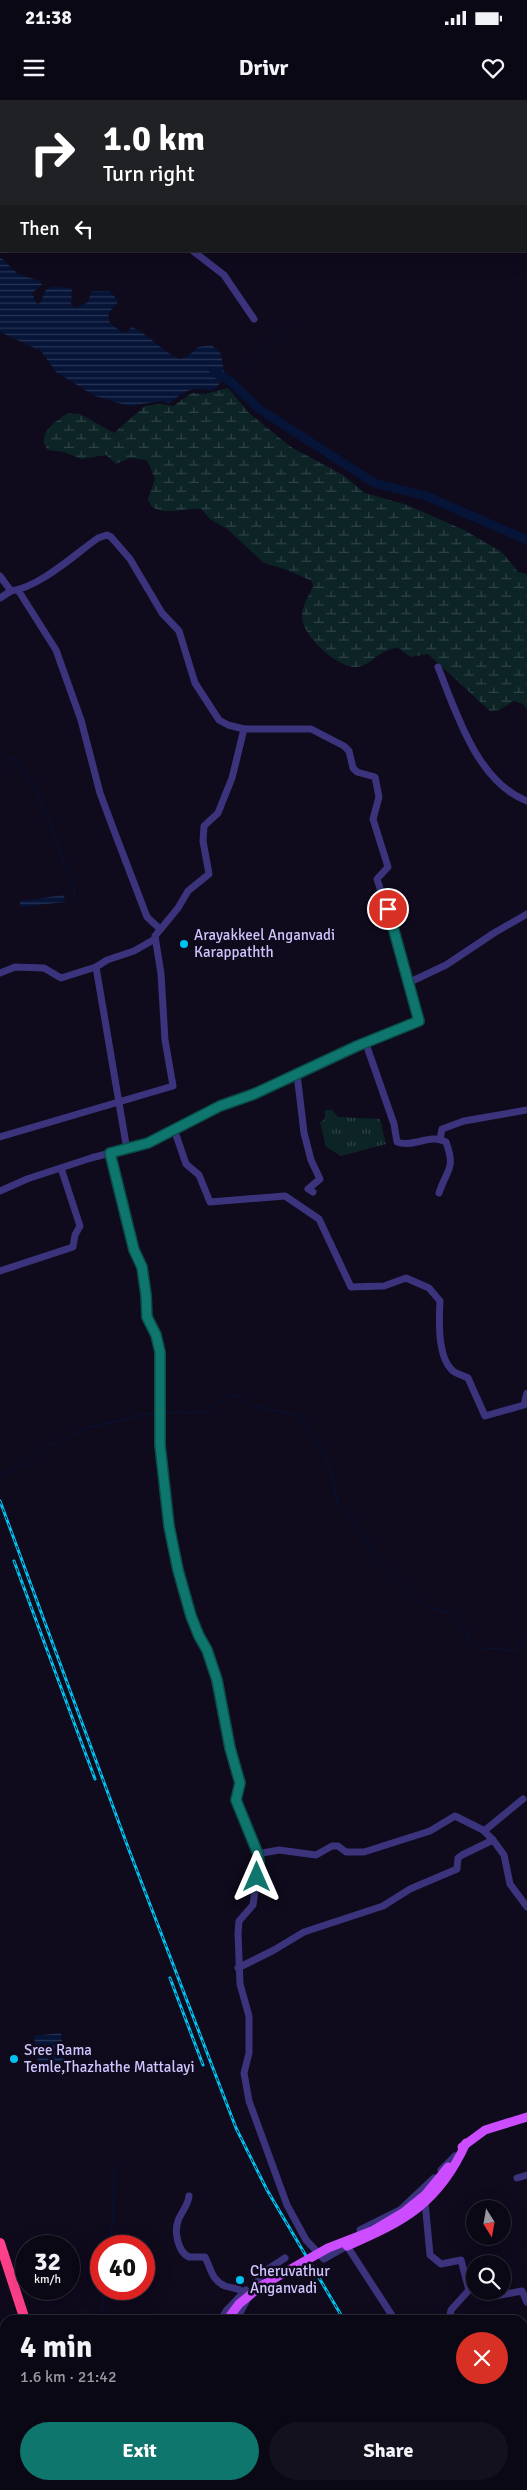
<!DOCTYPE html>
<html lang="en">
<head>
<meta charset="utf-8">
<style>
  :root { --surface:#0b0815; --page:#14111e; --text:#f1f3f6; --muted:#9a9aa0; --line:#2b2934; --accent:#0f766e }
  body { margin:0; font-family:Signika,sans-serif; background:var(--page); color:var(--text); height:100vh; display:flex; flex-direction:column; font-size:19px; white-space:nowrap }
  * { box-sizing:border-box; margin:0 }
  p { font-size:16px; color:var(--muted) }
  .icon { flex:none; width:28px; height:28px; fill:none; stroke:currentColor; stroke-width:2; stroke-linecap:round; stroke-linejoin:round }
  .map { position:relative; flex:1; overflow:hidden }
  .sheet { position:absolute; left:0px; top:2215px; width:528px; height:175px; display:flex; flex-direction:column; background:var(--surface); border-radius:15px 15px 0 0; box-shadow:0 5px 20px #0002,0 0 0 1px var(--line) }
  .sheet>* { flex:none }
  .guide { position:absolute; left:0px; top:0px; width:528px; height:152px; box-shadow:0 5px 20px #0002,0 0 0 1px var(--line); background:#202124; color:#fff; overflow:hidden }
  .needle { width:32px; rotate:169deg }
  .controls { position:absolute; left:466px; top:2100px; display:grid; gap:10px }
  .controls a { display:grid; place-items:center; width:45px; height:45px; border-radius:50%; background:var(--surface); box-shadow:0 5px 20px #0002,0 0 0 1px var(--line); font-size:25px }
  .speed { position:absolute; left:15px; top:2135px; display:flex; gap:10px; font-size:25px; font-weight:700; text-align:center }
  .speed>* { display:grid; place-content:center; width:65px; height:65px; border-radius:50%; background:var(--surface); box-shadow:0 5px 20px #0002,0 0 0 1px var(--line); line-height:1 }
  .speed small { font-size:12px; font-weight:400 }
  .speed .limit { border:8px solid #d22; background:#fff; color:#111 }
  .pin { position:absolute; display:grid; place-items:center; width:42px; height:42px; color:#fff; margin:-21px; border:2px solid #fff; border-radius:50%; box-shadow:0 1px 5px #0007 }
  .me { position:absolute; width:55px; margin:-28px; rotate:0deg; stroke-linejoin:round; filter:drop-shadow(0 0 4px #0008) }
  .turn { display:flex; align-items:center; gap:18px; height:105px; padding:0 20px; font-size:22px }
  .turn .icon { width:65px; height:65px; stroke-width:2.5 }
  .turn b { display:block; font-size:35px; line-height:42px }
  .then { display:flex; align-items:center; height:48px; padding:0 20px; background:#0003; gap:10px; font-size:19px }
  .round { display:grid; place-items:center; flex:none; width:52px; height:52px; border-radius:26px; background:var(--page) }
  .overview { display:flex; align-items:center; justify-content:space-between; height:85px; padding:0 20px }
  h1 { font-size:30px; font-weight:800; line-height:38px }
  .cta { display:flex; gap:10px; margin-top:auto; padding:10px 20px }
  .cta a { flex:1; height:58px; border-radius:30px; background:var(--accent); color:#fff; font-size:20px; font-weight:800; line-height:58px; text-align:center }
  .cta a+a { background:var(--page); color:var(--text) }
  .status { display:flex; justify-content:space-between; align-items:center; height:35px; padding:0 25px; background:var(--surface); direction:ltr }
  .status svg { height:14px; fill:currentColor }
  header { display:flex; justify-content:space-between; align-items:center; height:65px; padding:0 20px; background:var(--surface); font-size:22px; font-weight:800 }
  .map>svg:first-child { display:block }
  .wetland { fill:url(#wetland-marsh) }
  .park { fill:url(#park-tufts) }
  .water { fill:url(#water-rules) }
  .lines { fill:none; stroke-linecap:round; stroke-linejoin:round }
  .stream { stroke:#061438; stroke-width:1 }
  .river { stroke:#061438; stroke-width:9 }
  .minor { stroke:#3c337d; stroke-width:7 }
  .major { stroke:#cc4cff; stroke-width:9 }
  .highway { stroke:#ff408a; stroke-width:10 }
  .rail-casing { stroke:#00c2f0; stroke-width:3 }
  .rail { stroke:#0f0a1c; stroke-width:1; stroke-dasharray:4; stroke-linecap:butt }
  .major-bridge { stroke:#cc4cff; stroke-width:9 }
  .route-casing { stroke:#0a4d48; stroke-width:12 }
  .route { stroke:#0f766e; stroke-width:9 }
  .poi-dot { fill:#00c2f0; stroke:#0f0a1c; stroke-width:2 }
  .labels { text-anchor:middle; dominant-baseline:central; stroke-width:5; stroke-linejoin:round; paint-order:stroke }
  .poi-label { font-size:15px; fill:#d1c5ff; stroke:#0f0a1c; text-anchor:start }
</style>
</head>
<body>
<div class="status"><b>21:38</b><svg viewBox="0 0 49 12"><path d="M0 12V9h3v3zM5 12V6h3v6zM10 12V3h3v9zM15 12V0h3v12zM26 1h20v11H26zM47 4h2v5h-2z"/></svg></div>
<header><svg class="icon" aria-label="menu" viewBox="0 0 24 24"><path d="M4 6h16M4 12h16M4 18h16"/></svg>Drivr<svg class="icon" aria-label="heart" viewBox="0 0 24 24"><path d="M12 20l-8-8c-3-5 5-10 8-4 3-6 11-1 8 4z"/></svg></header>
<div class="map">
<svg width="527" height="2390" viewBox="0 0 527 2390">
  <defs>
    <pattern id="wetland-marsh" width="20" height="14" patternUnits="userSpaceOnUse" patternTransform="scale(1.25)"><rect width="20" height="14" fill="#0d2426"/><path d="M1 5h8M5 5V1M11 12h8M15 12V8" fill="none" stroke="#2f4247"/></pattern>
    <pattern id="park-tufts" width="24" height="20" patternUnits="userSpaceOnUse" patternTransform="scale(1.25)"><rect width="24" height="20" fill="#0d2426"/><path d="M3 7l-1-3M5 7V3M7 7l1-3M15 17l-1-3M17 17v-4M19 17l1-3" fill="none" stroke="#2f4247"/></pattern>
    <pattern id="water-rules" width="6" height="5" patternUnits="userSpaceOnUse" patternTransform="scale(1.25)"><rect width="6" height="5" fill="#061438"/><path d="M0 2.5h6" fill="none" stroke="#293556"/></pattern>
  </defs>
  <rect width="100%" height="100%" fill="#0f0a1c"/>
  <path class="wetland" d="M228 288 250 314 291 347 343 375 365 393 407 405 464 430 502 452 518 472 527 474V610L523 604 514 601 499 610 490 611 428 554 411 557 398 548C377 550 375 564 357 567 338 569 303 536 302 518 301 507 309 496 313 486L312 481 287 470 264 463 226 428 211 420 201 409C185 407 166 417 151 406L148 399 155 379 147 360 129 358 116 364 106 355 81 359 64 352 48 350C35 334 56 321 68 313L80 314 114 333 145 306 160 304 173 306 192 293 205 294Z"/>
  <path class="park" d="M325 1010H332L338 1017 380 1019 386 1044 341 1056 326 1047 320 1022 325 1019Z"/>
  <g class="water">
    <path d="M0 157 18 174 40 181 42 185 32 193 37 204 41 202C43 198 43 193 46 190 52 185 66 186 72 189L71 205 75 208 87 203 92 191H110L118 201C116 206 113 207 110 211 104 223 117 229 126 233L132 227C150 235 162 252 180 259L188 256 198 247 212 245 221 254 225 276C211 299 208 285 190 290 183 292 175 299 169 303L161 301 129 306 95 296 56 272 41 251 0 232Z"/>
    <path d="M64 795 65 802 20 807V801Z"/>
    <path d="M61 1933 65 1964 39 1968 34 1936Z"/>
  </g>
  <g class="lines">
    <g class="stream">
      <path d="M230 281 290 224"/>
      <path d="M0 671 9 661 15 658 37 690 74 788 75 799"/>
      <path d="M166 1313 205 1312 226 1298 236 1295 253 1306 300 1316 321 1348 331 1371 338 1405 351 1416 379 1460 418 1499 434 1509 451 1513 461 1524 470 1541 485 1549 499 1548 508 1551 517 1548 527 1540"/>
      <path d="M0 1376 26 1364 47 1346 87 1328 156 1312"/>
      <path d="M110 2146 113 2116 114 2067"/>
      <path d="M101 2220 105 2189"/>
      <path d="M120 2390 123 2385"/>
    </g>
    <path class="river" d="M214 272 230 281 258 308 374 383 426 396 527 440"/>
    <g class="minor">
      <path d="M442 0V1"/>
      <path d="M203 1 204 0"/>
      <path d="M526 11 527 10"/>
      <path d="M526 61H527"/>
      <path d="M526 119 527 120"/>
      <path d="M193 151 224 175 254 219"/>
      <path d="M0 476 11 491C40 487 74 455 98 438L107 435 111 437 130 459 162 513 179 531 195 583 219 620 228 625 244 629H311L344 646 349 651 353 668 357 672 375 677 379 697 373 719 388 767 377 779 410 882"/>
      <path d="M18 490 56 550 81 620 100 693 113 728 147 817 160 829"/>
      <path d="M0 498 11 491"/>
      <path d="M438 567C456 612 477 682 527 701"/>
      <path d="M0 873 15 867 44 868 61 878 96 867"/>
      <path d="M366 944 394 1024 397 1042C414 1048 430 1033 446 1042 456 1070 447 1068 439 1093"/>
      <path d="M297 974 304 1033 311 1060 320 1079 308 1089 313 1092"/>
      <path d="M174 1029 186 1064 199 1075 210 1102 285 1096 319 1119 351 1187 384 1186 406 1178 429 1188 440 1201C439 1220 437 1257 453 1271 457 1274 464 1276 468 1278L485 1316 524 1305 527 1293"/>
      <path d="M0 1037 173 986 165 940 161 874 155 836 178 808 188 791 209 774 203 741 204 726 218 713 232 678 244 629"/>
      <path d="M440 1039 442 1029 464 1021 527 1010"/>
      <path d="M127 1050 96 867 107 860 134 851 155 839"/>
      <path d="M110 1053 134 1150 142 1167 146 1195 147 1217 156 1235 160 1252V1345L169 1426 178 1470 191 1516 199 1536 207 1550 217 1580 230 1648 240 1683 236 1700 259 1763 253 1805 239 1821 238 1833 240 1884 249 1916V1953L244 1973 249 2001 287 2105 306 2140 324 2159 347 2146 395 2220"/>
      <path d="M0 1091 27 1079 91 1058 148 1043 220 1006 254 994 357 946 419 921 410 882 446 865 494 833 527 814"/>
      <path d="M0 1171 73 1147 75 1135 80 1126 61 1068"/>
      <path d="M484 1731 523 1699"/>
      <path d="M257 1754 279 1750 316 1755 332 1746H338L346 1752H364L430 1731 455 1716 483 1730 493 1740 504 1755 510 1784 527 1807"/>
      <path d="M238 1868 274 1850 304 1832 383 1806 410 1789 457 1769 458 1758 462 1755 493 1740"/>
      <path d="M441 2070 455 2056"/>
      <path d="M517 2078 527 2075"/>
      <path d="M189 2096C188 2106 181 2112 178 2121 174 2132 178 2152 189 2157H205C211 2168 211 2180 225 2186 232 2188 237 2188 244 2192"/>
      <path d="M425 2102 430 2155 441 2164 461 2160 469 2190 451 2210 449 2220"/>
      <path d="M363 2139 360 2130 400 2110 434 2078"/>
      <path d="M489 2191 495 2196 522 2191 527 2202"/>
      <path d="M221 2220 226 2211 246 2190"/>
      <path d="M236 2220 262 2173 285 2158"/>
      <path d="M522 2265 527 2264"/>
      <path d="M501 2385H506"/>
      <path d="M520 2385 524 2390"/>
      <path d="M31 2390V2385"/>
      <path d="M272 2390V2385"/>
    </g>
    <g class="major">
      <path d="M462 2047 485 2030 527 2017"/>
      <path d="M347 2146C405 2121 439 2103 466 2043"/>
      <path d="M134 2390 138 2385"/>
    </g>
    <g class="highway">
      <path d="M0 2143 25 2220"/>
      <path d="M94 2385 98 2390"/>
    </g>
    <g class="rail-casing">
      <g id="rail">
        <path d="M0 1401 129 1750 236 2028 267 2090 344 2220"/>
        <path d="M14 1461 95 1679"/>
        <path d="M170 1878 203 1965"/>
        <path d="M442 2385 445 2390"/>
      </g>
    </g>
    <use href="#rail" class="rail"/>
    <path class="major-bridge" d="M227 2220 239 2204 261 2186 328 2148 372 2131 404 2112 425 2095 448 2067"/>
  </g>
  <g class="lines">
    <g class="route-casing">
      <path id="route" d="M257 1777 259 1763 258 1754 236 1700 240 1683 230 1648 217 1580 207 1550 199 1536 191 1516 178 1470 169 1426 160 1345V1252L156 1235 147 1217 146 1195 142 1167 134 1150 110 1053 148 1043 220 1006 254 994 357 946 419 921 388 809"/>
    </g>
    <use href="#route" class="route"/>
  </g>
  <g class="poi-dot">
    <circle cx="184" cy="844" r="5"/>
    <circle cx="14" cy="1959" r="5"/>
    <circle cx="240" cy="2180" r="5"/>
  </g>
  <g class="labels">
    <g class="poi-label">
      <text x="194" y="835">Arayakkeel Anganvadi<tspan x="194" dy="17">Karappathth</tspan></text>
      <text x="24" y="1950">Sree Rama<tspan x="24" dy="17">Temle,Thazhathe Mattalayi</tspan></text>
      <text x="250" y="2171">Cheruvathur<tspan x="250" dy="17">Anganvadi</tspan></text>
    </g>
  </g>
</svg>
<div class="controls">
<a><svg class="needle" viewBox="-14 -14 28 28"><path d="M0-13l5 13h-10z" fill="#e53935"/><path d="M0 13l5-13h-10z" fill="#9a9aa0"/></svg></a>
<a><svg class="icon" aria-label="search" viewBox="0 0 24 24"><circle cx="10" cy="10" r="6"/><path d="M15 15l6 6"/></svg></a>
</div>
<div class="speed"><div>32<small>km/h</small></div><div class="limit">40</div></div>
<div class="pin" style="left:388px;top:809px;background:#d93025"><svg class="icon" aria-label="arrive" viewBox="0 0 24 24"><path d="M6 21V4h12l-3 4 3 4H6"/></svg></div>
<svg class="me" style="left:257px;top:1777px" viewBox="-20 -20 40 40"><path d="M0-17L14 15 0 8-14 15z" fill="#0f766e" stroke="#fff" stroke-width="4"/></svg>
<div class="guide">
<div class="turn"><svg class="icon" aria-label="right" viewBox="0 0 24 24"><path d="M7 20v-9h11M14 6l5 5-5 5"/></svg><div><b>1.0 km</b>Turn right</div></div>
<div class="then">Then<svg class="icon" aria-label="left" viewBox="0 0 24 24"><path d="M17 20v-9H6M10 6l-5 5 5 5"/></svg></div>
</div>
<section class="sheet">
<div class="overview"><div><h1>4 min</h1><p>1.6 km · 21:42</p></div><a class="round" style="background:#d93025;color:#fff"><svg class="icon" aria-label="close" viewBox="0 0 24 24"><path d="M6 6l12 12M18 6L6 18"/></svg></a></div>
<div class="cta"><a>Exit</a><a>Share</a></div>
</section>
</div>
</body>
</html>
